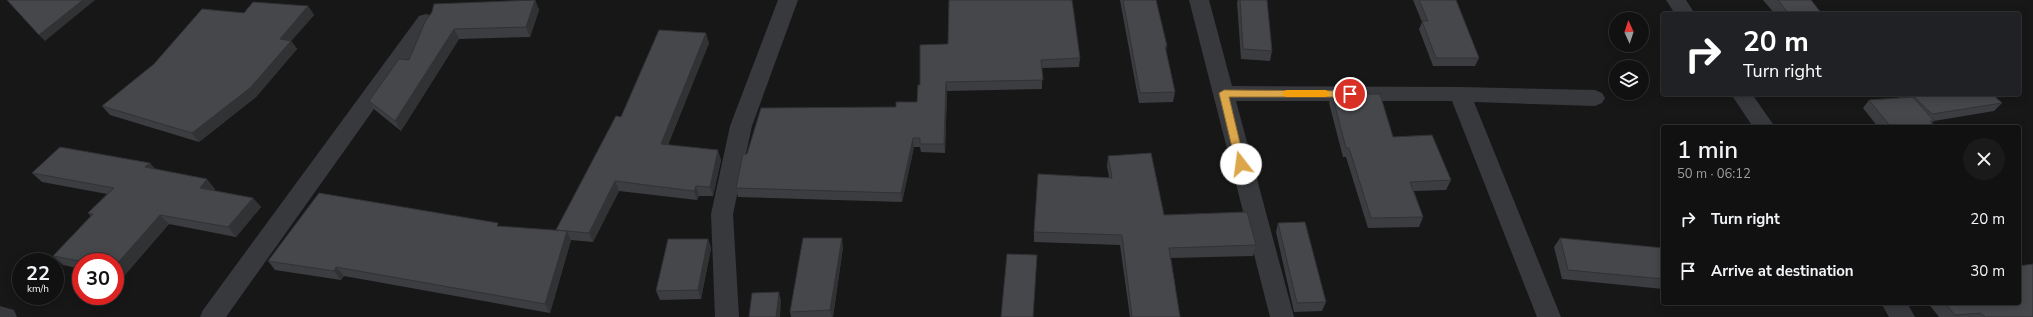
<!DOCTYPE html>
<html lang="en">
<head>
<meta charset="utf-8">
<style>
  :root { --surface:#111112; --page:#1a1a1b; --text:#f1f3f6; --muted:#9c9d9f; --line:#303132 }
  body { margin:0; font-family:"Nunito Sans",sans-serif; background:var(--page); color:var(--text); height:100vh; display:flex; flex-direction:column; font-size:15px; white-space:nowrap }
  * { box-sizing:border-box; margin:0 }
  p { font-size:13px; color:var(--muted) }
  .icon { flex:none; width:22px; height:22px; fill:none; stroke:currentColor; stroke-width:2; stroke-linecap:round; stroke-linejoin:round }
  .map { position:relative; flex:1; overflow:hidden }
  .sheet { position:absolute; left:1661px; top:125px; width:360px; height:180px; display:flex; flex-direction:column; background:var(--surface); border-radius:4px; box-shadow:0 2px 10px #0003,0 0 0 1px var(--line) }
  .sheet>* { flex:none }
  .hud { position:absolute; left:1661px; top:12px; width:360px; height:84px; border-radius:4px; box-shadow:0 2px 10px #0003,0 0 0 1px var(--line); background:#202124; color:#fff; overflow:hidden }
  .needle { width:26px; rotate:357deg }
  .buttons { position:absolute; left:1609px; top:12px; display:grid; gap:8px }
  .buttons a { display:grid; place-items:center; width:40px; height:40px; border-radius:50%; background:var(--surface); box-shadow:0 2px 10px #0003,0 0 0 1px var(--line); font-size:20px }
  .speed { position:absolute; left:12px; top:253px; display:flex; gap:8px; font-size:20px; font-weight:700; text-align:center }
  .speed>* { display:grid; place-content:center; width:52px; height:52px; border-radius:50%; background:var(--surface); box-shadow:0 2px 10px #0003,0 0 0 1px var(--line); line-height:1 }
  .speed small { font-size:10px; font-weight:400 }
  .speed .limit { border:6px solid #d22; background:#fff; color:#111 }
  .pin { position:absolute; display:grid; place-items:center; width:34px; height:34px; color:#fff; margin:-17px; border:2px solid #fff; border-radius:50%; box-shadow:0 1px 4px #0007 }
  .me { position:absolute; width:44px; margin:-22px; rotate:345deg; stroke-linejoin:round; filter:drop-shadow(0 0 3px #0008) }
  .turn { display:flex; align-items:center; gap:14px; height:84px; padding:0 16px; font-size:18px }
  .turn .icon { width:52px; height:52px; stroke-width:2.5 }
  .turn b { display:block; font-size:28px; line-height:34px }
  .round { display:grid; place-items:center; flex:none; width:42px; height:42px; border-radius:21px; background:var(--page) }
  .headline { display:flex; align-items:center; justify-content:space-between; height:68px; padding:0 16px }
  h1 { font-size:24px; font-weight:600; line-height:30px }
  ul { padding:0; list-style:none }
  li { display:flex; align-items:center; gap:12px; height:52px; padding:0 16px }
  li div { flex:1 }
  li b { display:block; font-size:15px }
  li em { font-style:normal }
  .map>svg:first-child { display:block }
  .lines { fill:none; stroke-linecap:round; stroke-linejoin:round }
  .minor { fill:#38393d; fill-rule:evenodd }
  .wall { fill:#3c3d40 }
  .shaded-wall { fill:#313234 }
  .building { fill:#46474b; stroke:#313234 }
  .route { fill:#dca74b; stroke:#8f6d31 }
  .slow { fill:#f59e0b }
</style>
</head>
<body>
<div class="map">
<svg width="2033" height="317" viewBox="0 0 2033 317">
  <rect width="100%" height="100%" fill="#171718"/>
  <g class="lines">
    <g class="minor">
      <path d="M778 0H798L752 126 733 214 739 317H715L711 214 730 126Z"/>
      <path d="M1189 0H1209L1232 86 1460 87 1595 90 1602 93 1605 98 1602 103 1595 106 1474 102 1561 317H1537L1452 101H1236L1294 317H1270Z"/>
      <path d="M1666 0H1686L1695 14H1675Z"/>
      <path d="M426 14 433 16 436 21 433 26 226 317H200L203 310 419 16Z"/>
      <path d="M1731 94H1752L1775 127H1753Z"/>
      <path d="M1881 303H1907L1915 317H1889Z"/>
      <path d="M0 306 14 310 17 317H0Z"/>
    </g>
  </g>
  <g class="wall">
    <path d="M535 0 539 10 530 37 459 39 401 131 375 110 369 101 409 60 425 22Z"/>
    <path d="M1120 0H1156L1167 46 1166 51 1175 92 1173 102 1139 103Z"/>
    <path d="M1238 0H1240L1272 51 1270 61 1241 59 1237 2Z"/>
    <path d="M1413 0H1456L1479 58 1475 66H1433L1419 29 1422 22Z"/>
    <path d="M1763 0H1811L1822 14H1775Z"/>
    <path d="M308 6 314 15 291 41 297 49 256 97 199 142 110 115 102 106 244 13Z"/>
    <path d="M709 43 668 145 721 160 713 196H699L697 200 619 191 593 242 571 240 550 313 344 276 341 280 275 270 268 261 499 226 557 231 556 230 621 117Z"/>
    <path d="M948 44 1080 58 1079 67 1042 68V89L947 91 945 153 921 152 920 147H914L902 202 738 197 736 188 747 154 896 107 917 102 920 85Z"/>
    <path d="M1332 94 1393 137 1451 180 1446 190 1414 191 1423 217 1419 227 1368 228 1346 157H1343L1329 103Z"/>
    <path d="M1896 94H1992L2002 103 1994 111 1934 121 1932 123 1935 127H1878L1863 108 1869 100 1900 98Z"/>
    <path d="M1108 156 1164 215 1256 245 1253 256 1171 258 1180 317H1130L1120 245 1034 242V232L1109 177 1107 166Z"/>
    <path d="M150 163 155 169 215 189 214 191 253 198 261 207 236 237 169 224 124 276 115 275V262H81V269L63 265 53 256 91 216 88 213 107 194 42 182 32 173Z"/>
    <path d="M1278 223 1326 302 1322 311 1294 312 1276 232Z"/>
    <path d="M1560 238 1663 248V289L1562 279 1554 247Z"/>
    <path d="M708 239 711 248 701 299 660 300 656 291Z"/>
    <path d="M843 247 833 317H791L790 312Z"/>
    <path d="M1928 303H2019L2033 317H1939Z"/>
  </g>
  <g class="shaded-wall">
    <path d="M83 0H95L45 41 39 35Z"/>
    <path d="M535 0 539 10 530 37 526 27Z"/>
    <path d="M308 6 314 15 291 41 297 49 256 97 199 142 192 133Z"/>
    <path d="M454 29 459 39 401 131 395 121Z"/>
    <path d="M706 33 709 43 664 154 661 144Z"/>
    <path d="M946 82 947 91 945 153 944 144Z"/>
    <path d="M913 138 914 147 902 202 901 193Z"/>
    <path d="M718 150 721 160 713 196 710 187Z"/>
    <path d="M150 163 158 173 145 167Z"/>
    <path d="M207 179 215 189 208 197 200 188Z"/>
    <path d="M615 181 619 191 593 242 589 233Z"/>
    <path d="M696 186 699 196 697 200 694 191Z"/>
    <path d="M253 198 261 207 236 237 228 227Z"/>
    <path d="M160 215 169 224 124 276 115 268V266Z"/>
    <path d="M567 231 571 240 550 313 545 304Z"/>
    <path d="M842 238 843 247 833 317H832L830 310Z"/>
    <path d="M708 239 711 248 701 299 698 290Z"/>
    <path d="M336 267 344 276 341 280 334 271Z"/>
    <path d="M779 292 781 301 780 317H776Z"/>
  </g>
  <g class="building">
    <path d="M7 0H83L39 35Z"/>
    <path d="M535 0 526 27 454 29 395 121 369 101 399 59 409 60 425 22 432 12 434 4Z"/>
    <path d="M949 0H1072L1080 58 1041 60 1043 80 946 82 944 144H920V138H913L901 193 736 188 743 154H747L761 108 896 107V102H917L918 85H920V45L948 44Z"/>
    <path d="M1123 0H1156L1167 46H1165L1175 92 1140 93Z"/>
    <path d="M1240 0H1267L1272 51 1243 49Z"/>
    <path d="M1419 0H1456L1479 58H1436L1422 21H1428Z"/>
    <path d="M1778 0H1811L1822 14H1789Z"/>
    <path d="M253 2 308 6 280 39 291 41 250 88 192 133 102 106 154 64 202 9 244 13Z"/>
    <path d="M659 30 706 33 661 144 718 150 710 187 696 186 694 191 615 181 589 233 556 230 616 116 621 117Z"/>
    <path d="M1332 94H1380L1393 137 1432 135 1451 180 1410 182 1423 217 1371 218 1349 148H1346Z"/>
    <path d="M1911 94H1992L2002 103 1932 114Z"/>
    <path d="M1913 97 1934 121H1930L1935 127H1891L1869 100Z"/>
    <path d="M60 147 150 163 145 167 207 179 200 188 253 198 228 227 160 215 115 266V262H85L53 256 93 214 88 213 114 188 32 173Z"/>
    <path d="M1151 153 1164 215 1247 212 1256 245 1169 248 1180 317H1132L1122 235 1034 232 1038 174 1112 178 1108 156Z"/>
    <path d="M319 193 498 223 497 226 567 231 545 304 336 267 334 271 268 261Z"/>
    <path d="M1305 222 1326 302 1297 303 1278 223Z"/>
    <path d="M803 238H842L830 310 790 312Z"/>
    <path d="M1560 238 1663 248V279L1568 270Z"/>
    <path d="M668 239H708L698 290 656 291Z"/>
    <path d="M1007 254 1037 255 1033 317H1001Z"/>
    <path d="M2033 264V317H1985L1981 313 1955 315 1945 303H2019V266Z"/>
    <path d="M779 292 776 317H749L752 293Z"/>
  </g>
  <path class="route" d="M1224 90 1350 91 1354 94 1350 97H1229L1245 164 1241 168 1236 164 1219 93Z"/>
  <path class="slow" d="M1286 90H1326L1330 94 1326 97H1286L1282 94Z"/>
</svg>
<div class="buttons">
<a><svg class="needle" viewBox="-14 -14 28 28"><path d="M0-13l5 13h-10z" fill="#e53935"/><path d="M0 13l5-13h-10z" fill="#9c9d9f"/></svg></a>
<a><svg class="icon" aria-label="layers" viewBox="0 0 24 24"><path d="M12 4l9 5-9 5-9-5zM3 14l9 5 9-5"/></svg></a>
</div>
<div class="speed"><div>22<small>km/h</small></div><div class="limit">30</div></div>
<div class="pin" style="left:1350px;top:94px;background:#d93025"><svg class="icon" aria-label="arrive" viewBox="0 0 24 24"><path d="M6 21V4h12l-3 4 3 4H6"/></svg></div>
<svg class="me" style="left:1241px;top:164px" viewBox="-20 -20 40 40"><circle r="19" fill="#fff"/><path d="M0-13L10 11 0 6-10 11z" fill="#dca74b"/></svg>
<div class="hud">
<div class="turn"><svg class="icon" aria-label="right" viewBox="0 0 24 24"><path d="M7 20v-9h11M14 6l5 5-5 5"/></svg><div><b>20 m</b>Turn right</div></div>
</div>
<section class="sheet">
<div class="headline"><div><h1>1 min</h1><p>50 m · 06:12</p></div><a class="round"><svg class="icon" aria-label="close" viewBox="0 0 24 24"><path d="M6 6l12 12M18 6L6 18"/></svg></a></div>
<ul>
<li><svg class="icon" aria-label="right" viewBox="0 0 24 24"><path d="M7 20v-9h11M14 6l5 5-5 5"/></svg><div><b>Turn right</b></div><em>20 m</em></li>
<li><svg class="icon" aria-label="arrive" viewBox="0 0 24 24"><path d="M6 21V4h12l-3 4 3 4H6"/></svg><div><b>Arrive at destination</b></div><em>30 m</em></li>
</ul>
</section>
</div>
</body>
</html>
